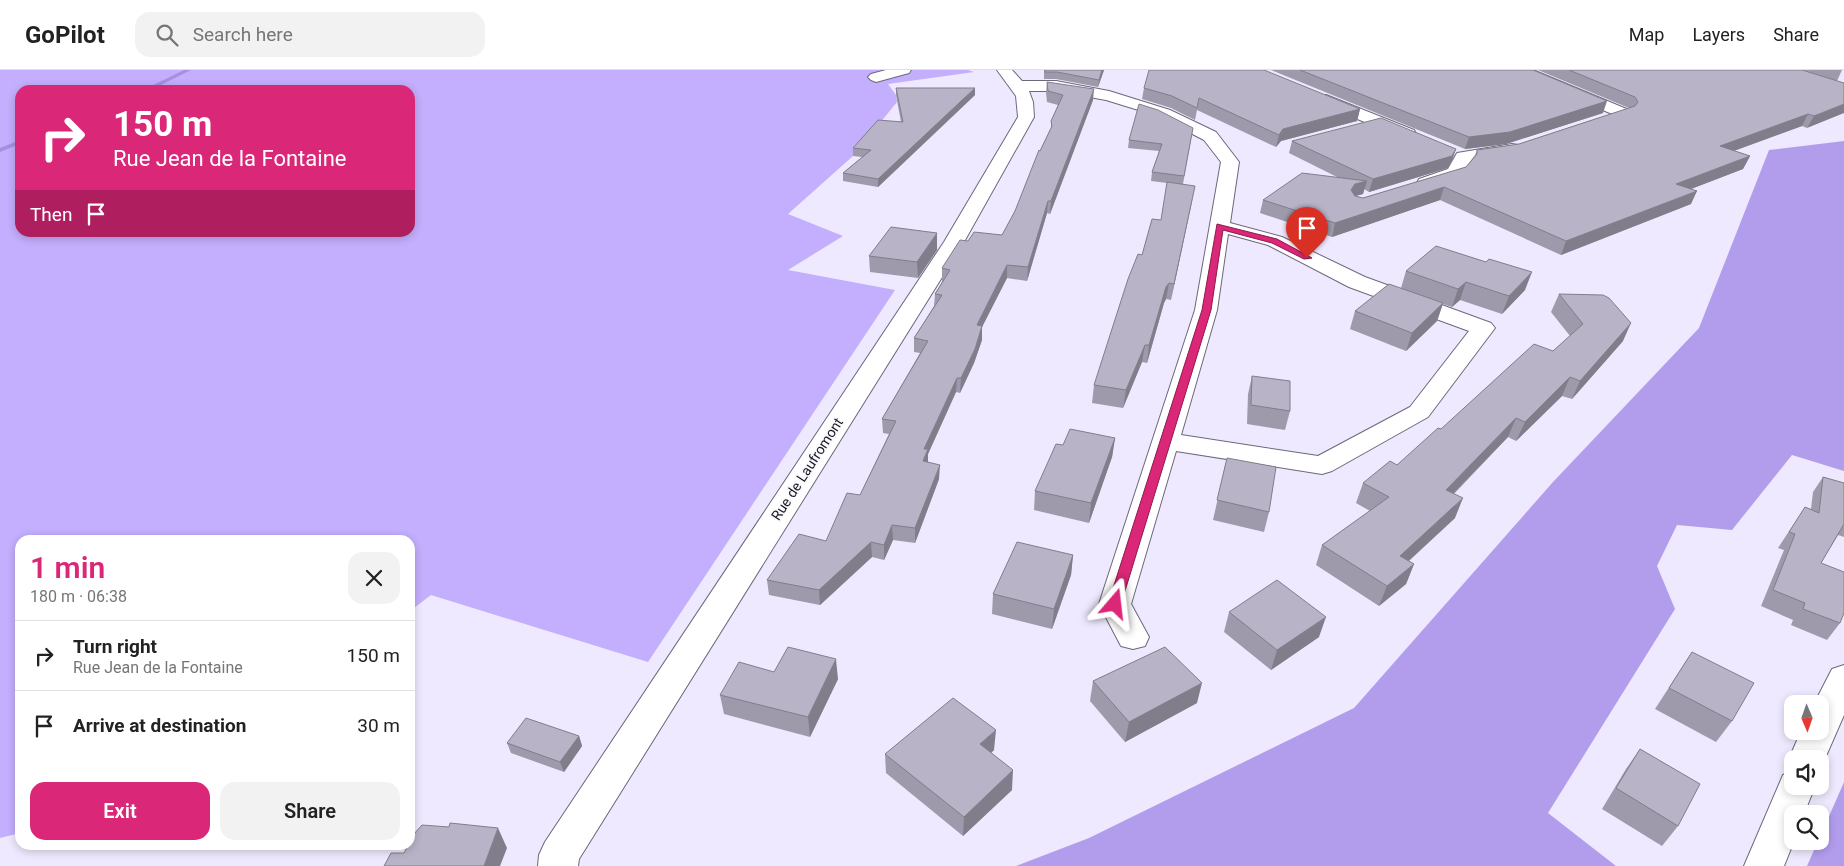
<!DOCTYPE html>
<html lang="en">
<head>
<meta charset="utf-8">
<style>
  :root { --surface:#fff; --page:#f2f2f2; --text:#222; --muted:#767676; --line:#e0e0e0; --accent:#db2777 }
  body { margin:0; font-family:Roboto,sans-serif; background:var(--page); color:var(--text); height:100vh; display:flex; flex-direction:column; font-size:19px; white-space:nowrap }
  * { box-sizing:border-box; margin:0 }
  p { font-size:16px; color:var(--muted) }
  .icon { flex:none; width:28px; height:28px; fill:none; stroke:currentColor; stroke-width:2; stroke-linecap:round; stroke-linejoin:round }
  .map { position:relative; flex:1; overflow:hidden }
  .sheet { position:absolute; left:15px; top:465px; width:400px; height:315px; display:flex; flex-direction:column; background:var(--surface); border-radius:15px; box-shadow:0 2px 8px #0003 }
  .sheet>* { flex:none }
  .guide { position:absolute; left:15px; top:15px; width:400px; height:152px; border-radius:15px; box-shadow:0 2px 8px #0003; background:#db2777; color:#fff; overflow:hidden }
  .needle { width:32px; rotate:178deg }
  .controls { position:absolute; left:1784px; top:625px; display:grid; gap:10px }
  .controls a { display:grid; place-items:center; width:45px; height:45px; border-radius:10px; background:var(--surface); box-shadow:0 2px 8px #0003; font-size:25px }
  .pin { position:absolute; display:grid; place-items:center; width:42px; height:42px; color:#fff; margin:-51px -21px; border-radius:50% 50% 50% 0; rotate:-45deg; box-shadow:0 0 5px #0007 }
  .pin .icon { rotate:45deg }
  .me { position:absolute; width:55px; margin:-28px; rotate:17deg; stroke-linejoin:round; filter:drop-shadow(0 0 4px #0008) }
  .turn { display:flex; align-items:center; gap:18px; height:105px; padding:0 15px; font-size:22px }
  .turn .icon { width:65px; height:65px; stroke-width:2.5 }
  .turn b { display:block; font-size:35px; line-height:42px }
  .then { display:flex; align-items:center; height:48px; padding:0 15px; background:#0003; gap:10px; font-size:19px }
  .round { display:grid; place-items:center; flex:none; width:52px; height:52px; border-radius:15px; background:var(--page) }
  .head { display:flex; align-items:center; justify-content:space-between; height:85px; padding:0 15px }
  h1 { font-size:30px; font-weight:600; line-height:38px; color:var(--accent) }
  .button { display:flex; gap:10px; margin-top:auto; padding:10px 15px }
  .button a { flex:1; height:58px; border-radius:15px; background:var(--accent); color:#fff; font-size:20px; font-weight:600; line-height:58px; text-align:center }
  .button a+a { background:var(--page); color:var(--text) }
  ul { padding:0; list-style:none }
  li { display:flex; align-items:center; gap:15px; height:70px; padding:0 15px; border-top:1px solid var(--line) }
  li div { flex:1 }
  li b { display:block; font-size:19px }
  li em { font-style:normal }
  header { display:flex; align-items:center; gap:30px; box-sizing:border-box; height:70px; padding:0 25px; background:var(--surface); border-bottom:1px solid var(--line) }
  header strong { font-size:24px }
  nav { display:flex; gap:28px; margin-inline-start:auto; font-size:18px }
  .search { width:350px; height:45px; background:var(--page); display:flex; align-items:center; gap:12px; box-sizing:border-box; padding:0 18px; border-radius:15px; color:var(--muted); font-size:19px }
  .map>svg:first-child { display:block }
  .green { fill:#c3affd; fill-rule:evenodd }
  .forest { fill:#b29dec }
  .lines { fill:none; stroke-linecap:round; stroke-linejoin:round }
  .stream { fill:#a690df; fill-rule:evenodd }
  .street-casing { stroke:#6c687a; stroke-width:2 }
  .street { fill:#fff; fill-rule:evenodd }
  .wall { fill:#9e9aab }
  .shaded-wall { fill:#817d8b }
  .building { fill:#b8b3c7; stroke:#817d8b }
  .route { fill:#db2777; stroke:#8e194d }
  .labels { text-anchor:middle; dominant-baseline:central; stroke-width:4; stroke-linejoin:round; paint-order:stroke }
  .street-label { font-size:14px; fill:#19171e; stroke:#faf9fd }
</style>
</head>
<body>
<header>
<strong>GoPilot</strong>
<div class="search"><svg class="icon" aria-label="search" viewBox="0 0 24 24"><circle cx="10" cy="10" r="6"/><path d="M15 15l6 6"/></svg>Search here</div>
<nav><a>Map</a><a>Layers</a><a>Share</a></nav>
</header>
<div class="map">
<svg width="1844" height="796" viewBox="0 0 1844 796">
  <rect width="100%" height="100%" fill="#eee9fe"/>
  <path class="green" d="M0 0H968L974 2 888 14 896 25 897 32 853 86 788 144 843 166 788 200 895 220 648 592 431 525 410 541V470H20V763L0 768ZM20 20H410V162H20Z"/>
  <g class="forest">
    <path d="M1844 71V401L1792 385 1732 460 1677 455 1657 496 1675 539 1548 743 1616 796H1016L1089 768 1354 638 1553 412 1699 258 1769 80Z"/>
    <path d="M1844 712V796H1807L1818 771H1820V767Z"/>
  </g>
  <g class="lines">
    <g class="stream">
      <path d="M184 0H191L151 20H143Z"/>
      <path d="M20 70V74L0 82V78Z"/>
    </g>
    <g class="street-casing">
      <g id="street">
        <path d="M886 0H911L909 3 876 12 871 10 868 7 871 4Z"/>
        <path d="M997 0H1012L1022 11H1056L1109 21 1170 40 1216 62 1239 92 1230 153 1282 167 1365 207 1491 253 1495 258 1428 347 1332 401 1322 404 1176 381 1131 534 1149 567 1145 576 1133 579 1121 576 1099 534 1195 240 1221 92 1204 70 1158 46 1106 30 1056 21H1029L1033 32 1034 47 964 172 579 789 578 796H538L539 785 545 772 944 172 1018 47 1016 26ZM1228 164 1268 175 1349 217 1469 261 1410 337 1318 386 1181 365 1217 240Z"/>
        <path d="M1513 0H1533L1629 40 1631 43 1629 46H1617L1515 3Z"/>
        <path d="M1326 25 1414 60 1416 64 1414 68H1402L1320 33 1318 30 1320 27Z"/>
        <path d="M1512 74 1518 75 1521 79 1518 83 1471 91C1464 109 1438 122 1419 117L1417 113 1419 109 1448 99 1457 83Z"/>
        <path d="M1844 595V645L1820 700V689H1792V697L1789 689 1801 661H1820V634H1814L1832 599Z"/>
        <path d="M1792 701V716H1815L1804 744H1792L1794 771 1784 796H1744L1783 705Z"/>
      </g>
    </g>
    <use href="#street" class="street"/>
  </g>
  <g class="wall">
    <path d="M1044 0H1104L1098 17 1056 9H1044Z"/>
    <path d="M1266 0H1533L1603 43 1506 74 1465 79 1271 0Z"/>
    <path d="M1538 0H1802L1844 13 1807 58 1802 56 1734 81 1750 86 1743 99 1691 119V134L1561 185 1440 130 1332 167 1260 143 1263 130 1339 108 1289 83 1292 71 1452 91 1448 98 1369 122 1364 119 1363 124 1356 126 1363 128 1466 97 1475 85 1477 80 1519 74 1629 38Z"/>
    <path d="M1803 0H1842L1837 11Z"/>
    <path d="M1047 12 1093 30 1050 144 1047 143 1027 211 1007 208 982 257V270L974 293 960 323 956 322 928 384V392L939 409 915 473 893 470 884 490 872 487 820 535 769 525 767 510 826 471 860 425 889 364 883 363 882 349 920 283 914 282V268L934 236 935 224 942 212V198L968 171 1002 165 1015 141 1040 81 1051 58V51L1058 35 1047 32 1046 23Z"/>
    <path d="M896 18 975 25 878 117 843 111V103L862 87 853 86V78L901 52 896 25Z"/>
    <path d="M1144 18 1360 39 1357 51 1281 71 1276 77 1197 40 1195 50 1171 38 1142 29Z"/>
    <path d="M1193 58 1183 114 1192 131 1171 230 1166 229 1164 233 1147 293 1142 292 1123 338 1092 333 1094 315 1142 185 1161 150 1167 113 1151 111 1152 102 1159 81 1128 78 1129 70Z"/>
    <path d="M937 180 918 208 870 202 869 186Z"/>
    <path d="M1406 201 1525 220 1502 244 1460 230 1452 237 1443 234 1437 251 1406 281 1350 259 1355 241 1401 218Z"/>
    <path d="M1559 224 1623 271 1572 329 1562 326 1516 371 1508 367 1454 424 1455 448 1409 491 1414 494 1406 514 1379 536 1316 495 1322 475 1370 441 1356 433 1363 413 1397 395 1441 359 1553 281 1570 266 1551 242Z"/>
    <path d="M1252 306 1290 341 1285 360 1247 354 1248 324Z"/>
    <path d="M1115 368 1112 387 1089 453 1034 440 1035 421 1063 375Z"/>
    <path d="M1227 388 1269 442 1264 462 1213 450Z"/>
    <path d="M1823 407 1844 413V467L1838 465 1821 493 1840 553 1827 570 1791 555 1793 550 1761 536 1784 480 1778 478 1805 437 1811 439 1813 422Z"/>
    <path d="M1073 485 1071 505 1052 559 992 544 993 524Z"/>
    <path d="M1229 542 1319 567 1271 600 1224 562Z"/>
    <path d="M1692 582 1732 651 1716 672 1655 639Z"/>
    <path d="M774 602 838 609 810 667 724 644 720 625Z"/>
    <path d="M1093 611 1197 633 1125 672 1090 631Z"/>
    <path d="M579 666 582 676 564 702 511 683 507 673Z"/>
    <path d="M1640 679 1678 756 1662 776 1602 739 1626 699Z"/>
    <path d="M994 680 991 683 1012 720 963 766 886 703 885 684Z"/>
  </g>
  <g class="shaded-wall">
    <path d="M1102 0H1104L1098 17 1099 10Z"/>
    <path d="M975 18V25L878 117V109Z"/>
    <path d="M1094 19 1093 30 1050 144 1051 131Z"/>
    <path d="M1607 31 1603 43 1506 74 1465 79 1469 67Z"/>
    <path d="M1844 34V43L1807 58 1814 46Z"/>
    <path d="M1360 39 1357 51 1281 71 1276 77 1279 65 1283 59Z"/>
    <path d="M1808 44 1802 56 1714 88 1720 76Z"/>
    <path d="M1456 79 1452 91 1448 98 1369 122 1373 109Z"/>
    <path d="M1750 86 1743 99 1670 127 1676 114Z"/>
    <path d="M1367 111 1363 124 1351 127V120L1355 114Z"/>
    <path d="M1195 116 1192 131 1171 230 1174 214Z"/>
    <path d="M1444 117 1440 130 1332 167 1335 153Z"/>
    <path d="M1697 121 1691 134 1561 185 1566 171Z"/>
    <path d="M1048 131 1047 143 1027 211 1028 197Z"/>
    <path d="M937 163V180L918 208 917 192Z"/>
    <path d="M1007 195V208L982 257V270L974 293 960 323 961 308 977 255Z"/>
    <path d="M1532 202 1525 220 1502 244 1509 226Z"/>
    <path d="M1466 212 1460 230 1452 237 1458 219Z"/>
    <path d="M1169 213 1166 229 1164 233 1147 293 1149 275 1166 217Z"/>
    <path d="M1443 233 1437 251 1406 281 1412 263Z"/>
    <path d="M1631 253 1623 271 1572 329 1580 311Z"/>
    <path d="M1145 275 1142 292 1123 338 1126 320Z"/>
    <path d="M1570 307 1562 326 1516 371 1525 352Z"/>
    <path d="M957 308 956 322 928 384V394L923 391 924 379Z"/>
    <path d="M1516 348 1508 367 1438 439 1446 420Z"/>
    <path d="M1115 368 1112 387 1089 453 1091 433Z"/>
    <path d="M940 395 939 409 915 473V458Z"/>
    <path d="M1463 428 1455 448 1392 506 1400 486Z"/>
    <path d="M892 455 893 470 884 490V475Z"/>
    <path d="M871 472 872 487 820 535 819 520Z"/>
    <path d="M1073 485 1071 505 1052 559 1054 539Z"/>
    <path d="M1414 494 1406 514 1379 536 1387 516Z"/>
    <path d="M1326 547 1319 567 1271 600 1277 580Z"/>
    <path d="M836 589 838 609 810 667 808 647Z"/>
    <path d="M1202 613 1197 633 1125 672 1129 652Z"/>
    <path d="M996 660 994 680 979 693 980 674Z"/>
    <path d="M579 666 582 676 564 702 560 692Z"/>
    <path d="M1013 700 1012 720 963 766 964 747Z"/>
    <path d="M498 758 507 778 500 796H484Z"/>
  </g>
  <g class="building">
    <path d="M1045 0H1102L1099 10 1057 2H1045Z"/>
    <path d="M1149 0H1264L1360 39 1283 59 1279 65 1199 28 1197 38 1172 26 1144 18Z"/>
    <path d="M1300 0H1533L1607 31 1510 62 1469 67Z"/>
    <path d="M1569 0H1802L1844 13V34L1814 46 1808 44 1720 76 1750 86 1676 114 1697 121 1566 171 1444 117 1335 153 1263 130 1302 103 1367 111 1355 114 1351 120 1355 126 1363 128 1466 97 1477 84V80L1519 74 1635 36 1638 32 1635 27Z"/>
    <path d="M1047 12 1094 19 1051 131H1048L1028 197 1007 195 977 255 982 256 975 279 961 308H957L924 379H928L923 391 940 395 915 458 892 455 884 475 871 472 819 520 767 510 799 464 826 471 847 423 860 425 896 351 882 349 928 271 914 268 942 225 935 224 950 200 942 198 960 170 968 171 974 162 1002 165 1015 141 1039 80 1040 81 1052 56 1051 51 1063 25 1048 21Z"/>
    <path d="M896 18H975L878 109 843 103 871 80 853 78 878 50 903 52Z"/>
    <path d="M1139 34 1158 40 1193 58 1184 106 1152 102 1162 74 1129 70Z"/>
    <path d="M1381 48 1456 79 1452 86 1373 109 1292 71Z"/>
    <path d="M1167 112 1195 116 1174 214 1169 213 1166 217 1149 275H1145L1126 320 1094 315 1128 209 1138 184 1142 185 1152 149 1161 150Z"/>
    <path d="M891 157 937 163 917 192 869 186Z"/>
    <path d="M1436 176 1486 192 1489 189 1532 202 1509 226 1466 212 1458 219 1406 201Z"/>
    <path d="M1389 214 1443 233 1412 263 1355 241Z"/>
    <path d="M1559 224 1603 225 1609 228 1631 253 1580 311 1570 307 1525 352 1516 348 1446 420 1463 428 1400 486 1414 494 1387 516 1322 475 1389 427 1363 413 1390 391 1397 395 1438 358 1441 359 1534 274 1553 281 1583 254Z"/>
    <path d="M1252 306 1290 311V341L1251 335Z"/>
    <path d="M1070 359 1115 368 1091 433 1035 421 1056 374 1063 375Z"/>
    <path d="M1227 388 1276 397 1269 442 1217 430Z"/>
    <path d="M1823 407 1844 413V454L1821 493 1844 502V543L1840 553 1803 539 1805 533 1773 520 1795 464 1789 462 1805 437 1819 443Z"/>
    <path d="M1017 472 1073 485 1054 539 993 524Z"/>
    <path d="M1277 510 1326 547 1277 580 1229 542Z"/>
    <path d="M788 577 836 589 808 647 720 625 739 592 774 602Z"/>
    <path d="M1165 577 1202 613 1129 652 1093 611Z"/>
    <path d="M1692 582 1754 613 1732 651 1669 618Z"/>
    <path d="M953 628 996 660 980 674 1013 700 964 747 885 684Z"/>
    <path d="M526 648 579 666 560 692 507 673Z"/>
    <path d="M1640 679 1700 714 1678 756 1616 718Z"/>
    <path d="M450 753 498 758 484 796H384L391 783H404L408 775H410V771L414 764 422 755 449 757Z"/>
  </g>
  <path class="route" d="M1217 154 1277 169 1312 188 1304 189 1272 173 1223 160 1211 240 1121 534 1119 538H1110L1108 534 1202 240Z"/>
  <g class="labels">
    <g class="street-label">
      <text transform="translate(807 399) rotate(-57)">Rue de Laufromont</text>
    </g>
  </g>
</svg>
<div class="controls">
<a><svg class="needle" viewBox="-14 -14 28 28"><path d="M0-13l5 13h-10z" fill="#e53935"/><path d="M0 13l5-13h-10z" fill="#767676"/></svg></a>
<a><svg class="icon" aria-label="sound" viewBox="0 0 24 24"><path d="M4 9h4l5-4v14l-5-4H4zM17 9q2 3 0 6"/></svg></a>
<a><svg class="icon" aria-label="search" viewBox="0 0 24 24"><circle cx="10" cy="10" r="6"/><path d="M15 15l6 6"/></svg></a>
</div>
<div class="pin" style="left:1307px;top:188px;background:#d93025"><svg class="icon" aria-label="arrive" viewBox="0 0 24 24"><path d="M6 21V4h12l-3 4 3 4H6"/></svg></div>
<svg class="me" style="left:1115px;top:534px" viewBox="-20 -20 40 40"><path d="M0-17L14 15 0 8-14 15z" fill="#db2777" stroke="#fff" stroke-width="4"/></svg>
<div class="guide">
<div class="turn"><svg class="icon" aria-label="right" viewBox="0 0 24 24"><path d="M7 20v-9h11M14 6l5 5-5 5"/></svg><div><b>150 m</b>Rue Jean de la Fontaine</div></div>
<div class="then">Then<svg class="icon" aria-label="arrive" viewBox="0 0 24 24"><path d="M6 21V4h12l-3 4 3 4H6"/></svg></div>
</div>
<section class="sheet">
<div class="head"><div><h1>1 min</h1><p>180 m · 06:38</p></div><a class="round"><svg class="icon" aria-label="close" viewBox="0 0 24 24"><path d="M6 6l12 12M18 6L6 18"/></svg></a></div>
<ul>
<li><svg class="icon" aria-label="right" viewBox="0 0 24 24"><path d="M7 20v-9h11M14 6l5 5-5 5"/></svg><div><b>Turn right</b><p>Rue Jean de la Fontaine</p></div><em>150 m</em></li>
<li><svg class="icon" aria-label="arrive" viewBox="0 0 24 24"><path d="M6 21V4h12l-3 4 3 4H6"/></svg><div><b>Arrive at destination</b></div><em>30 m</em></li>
</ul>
<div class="button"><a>Exit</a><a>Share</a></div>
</section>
</div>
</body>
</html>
